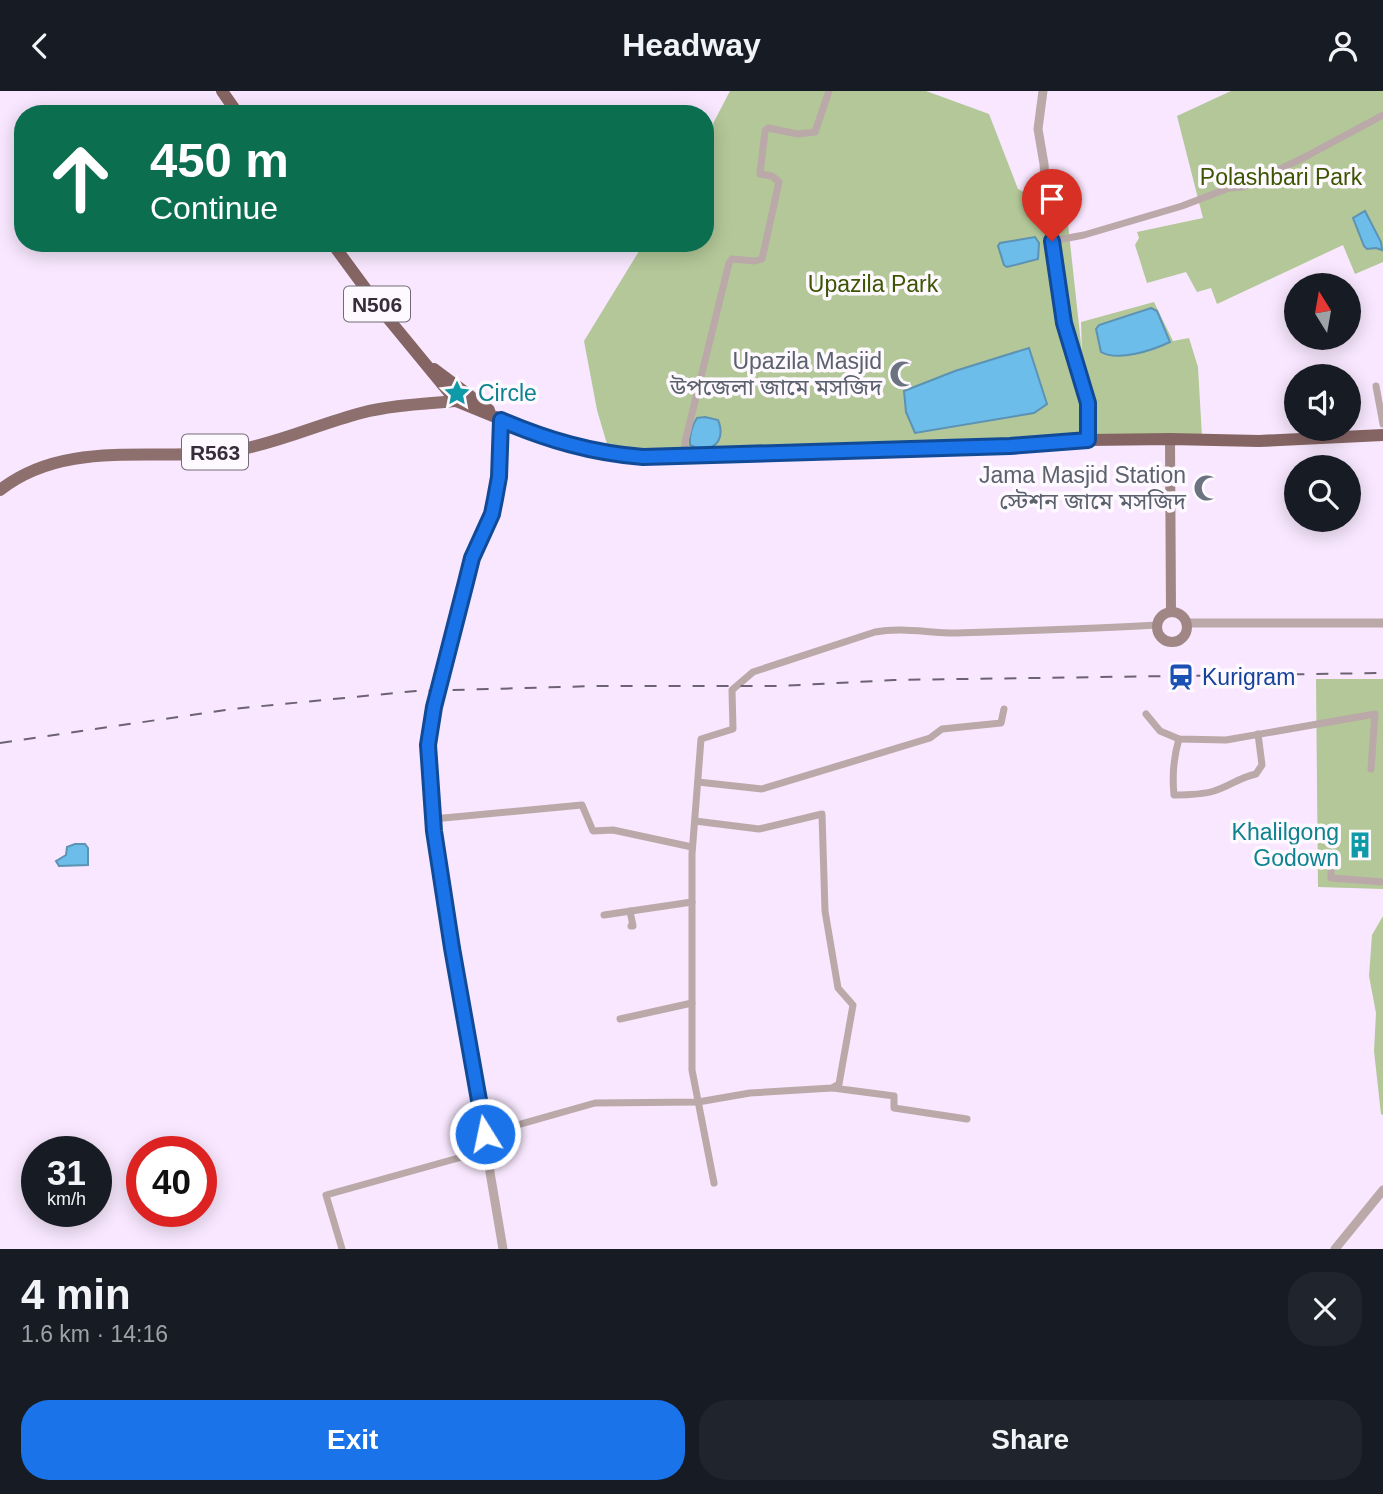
<!DOCTYPE html>
<html lang="en">
<head>
<meta charset="utf-8">
<style>
  :root { --surface:#171b24; --page:#20242c; --text:#f1f3f6; --muted:#9ea1a6; --accent:#1a73e8 }
  body { margin:0; font-family:Helvetica,"Noto Sans Bengali",sans-serif; background:var(--page); color:var(--text); height:100vh; display:flex; flex-direction:column; font-size:26px; white-space:nowrap }
  * { box-sizing:border-box; margin:0 }
  p { font-size:23px; color:var(--muted) }
  .icon { flex:none; width:38px; height:38px; fill:none; stroke:currentColor; stroke-width:2; stroke-linecap:round; stroke-linejoin:round }
  .map { position:relative; height:1158px; overflow:hidden }
  .sheet { display:flex; flex-direction:column; background:var(--surface); flex:1 }
  .sheet>* { flex:none }
  .banner { position:absolute; left:14px; top:14px; width:700px; height:147px; border-radius:28px; box-shadow:0 4px 18px #0003; background:#0b6e4f; color:#fff; overflow:hidden }
  .needle { width:46px; rotate:349deg }
  .buttons { position:absolute; left:1284px; top:182px; display:grid; gap:14px }
  .buttons a { display:grid; place-items:center; width:77px; height:77px; border-radius:50%; background:var(--surface); box-shadow:0 4px 18px #0003; font-size:35px }
  .speed { position:absolute; left:21px; top:1045px; display:flex; gap:14px; font-size:35px; font-weight:700; text-align:center }
  .speed>* { display:grid; place-content:center; width:91px; height:91px; border-radius:50%; background:var(--surface); box-shadow:0 4px 18px #0003; line-height:1 }
  .speed small { font-size:18px; font-weight:400 }
  .speed .limit { border:10px solid #d22; background:#fff; color:#111 }
  .pin { position:absolute; display:grid; place-items:center; width:60px; height:60px; color:#fff; margin:-72px -30px; border-radius:50% 50% 50% 0; rotate:-45deg; box-shadow:0 0 7px #0007 }
  .pin .icon { rotate:45deg }
  .me { position:absolute; width:77px; margin:-38px; rotate:350deg; stroke-linejoin:round; filter:drop-shadow(0 0 5px #0008) }
  .turn { display:flex; align-items:center; gap:24px; height:147px; padding:0 21px; font-size:32px }
  .turn .icon { width:91px; height:91px; stroke-width:2.5 }
  .turn b { display:block; font-size:49px; line-height:60px }
  .round { display:grid; place-items:center; flex:none; width:74px; height:74px; border-radius:28px; background:var(--page) }
  .overview { display:flex; align-items:center; justify-content:space-between; height:119px; padding:0 21px }
  h1 { font-size:42px; font-weight:700; line-height:52px }
  .button { display:flex; gap:14px; margin-top:auto; padding:14px 21px }
  .button a { flex:1; height:80px; border-radius:28px; background:var(--accent); color:#fff; font-size:28px; font-weight:700; line-height:80px; text-align:center }
  .button a+a { background:var(--page); color:var(--text) }
  header { display:flex; justify-content:space-between; align-items:center; height:91px; padding:0 21px; background:var(--surface); font-size:32px; font-weight:700 }
  .map>svg:first-child { display:block }
  .green { fill:#b3c798 }
  .water { fill:#6cbde9; stroke:#5c92b4; stroke-width:2 }
  .lines { fill:none; stroke-linecap:round; stroke-linejoin:round }
  .minor { stroke:#baa9a8; stroke-width:7 }
  .tertiary { stroke:#baa9a8; stroke-width:9 }
  .secondary { stroke:#a08786; stroke-width:10 }
  .primary { stroke:#8d6f6e; stroke-width:12 }
  .trunk { stroke:#856564; stroke-width:12 }
  .rail { stroke:#6d6271; stroke-width:2; stroke-dasharray:12 12; stroke-linecap:butt }
  .route-casing { stroke:#114b97; stroke-width:18 }
  .route { stroke:#1a73e8; stroke-width:12 }
  .labels { text-anchor:middle; dominant-baseline:central; stroke-width:7; stroke-linejoin:round; paint-order:stroke }
  .shield { fill:#fdf9ff; stroke:#726a74; stroke-width:2 }
  .shield-label { font-size:21px; font-weight:bold; fill:#362d39 }
  .park-label { font-size:23px; fill:#3d5503; stroke:#fdf9ff }
  .worship-label { font-size:23px; fill:#5b616d; stroke:#fdf9ff; text-anchor:end }
  .culture-label { font-size:23px; fill:#0d838f; stroke:#fdf9ff; text-anchor:start }
  .transit-label { font-size:23px; fill:#164399; stroke:#fdf9ff; text-anchor:start }
</style>
</head>
<body>
<header><svg class="icon" aria-label="back" viewBox="0 0 24 24"><path d="M15 5l-7 7 7 7"/></svg>Headway<svg class="icon" aria-label="person" viewBox="0 0 24 24"><circle cx="12" cy="8" r="4"/><path d="M4 21q1-7 8-7t8 7"/></svg></header>
<div class="map">
<svg width="1383" height="1158" viewBox="0 0 1383 1158">
  <rect width="100%" height="100%" fill="#f8e7fe"/>
  <g class="green">
    <path d="M730 0H926L989 23 1018 98 1067 124 1082 262 1081 231 1154 211 1173 250 1189 247 1198 276 1202 346 1095 353 1085 297 1081 355C925 367 768 372 612 370L597 319 584 250 644 152H705V48Z"/>
    <path d="M1231 0H1383V171L1355 183 1343 154 1217 213 1211 197 1197 201 1186 181 1147 192 1135 154 1139 147 1137 141 1203 127 1177 25Z"/>
    <path d="M1316 588H1383V798L1318 796Z"/>
    <path d="M1383 825V1024L1381 1023 1374 960 1376 922 1369 885 1372 844Z"/>
  </g>
  <g class="water">
    <path d="M1365 120 1381 151 1382 159 1376 157 1367 158 1364 155 1353 127Z"/>
    <path d="M1035 146 1039 152 1038 168 1007 176 1004 174 998 155 1000 152Z"/>
    <path d="M1151 217 1157 220 1170 251C1153 259 1118 271 1101 261L1096 238 1099 234Z"/>
    <path d="M1029 257 1047 313 1034 322 915 342 906 321 904 300 955 280Z"/>
    <path d="M705 326 718 329C727 350 711 365 690 354 689 346 692 334 697 327Z"/>
    <path d="M75 753H85L88 757V774L59 775 56 770 66 764 67 756Z"/>
  </g>
  <g class="lines">
    <g class="minor">
      <path d="M1052 150 1084 144 1182 115 1229 97 1243 96 1305 66 1383 24"/>
      <path d="M1376 295 1383 333"/>
      <path d="M685 364V351L729 172 732 168 755 170 762 168 764 159 779 91 772 85 760 83 765 40 768 37 798 43 815 41 829 0"/>
      <path d="M1146 623 1160 640 1179 648 1226 649 1375 623 1371 678"/>
      <path d="M1179 648C1173 668 1172 684 1174 704 1187 704 1201 704 1214 700 1229 695 1241 686 1256 683L1262 674 1258 643"/>
      <path d="M698 691 762 698 930 647 942 638 1001 632 1004 618"/>
      <path d="M433 728 582 714 593 740 613 739 692 756"/>
      <path d="M1331 766V787L1383 791"/>
      <path d="M630 820 633 835H631"/>
      <path d="M604 824 692 811"/>
      <path d="M620 928 692 912"/>
      <path d="M833 997 894 1005V1017L967 1028"/>
      <path d="M485 1043 595 1012 698 1011 750 1002 832 997 839 993 853 914 838 897 825 820 822 723 759 738 695 730"/>
      <path d="M714 1092 692 979V763L701 648 733 638 732 599 753 581 875 541C902 536 928 542 956 542 1023 540 1090 538 1157 534"/>
      <path d="M342 1158 326 1104 487 1059"/>
    </g>
    <g class="tertiary">
      <path d="M1043 0 1038 38 1044 73 1048 134 1064 231 1088 312V349"/>
      <path d="M501 329 499 386 495 408 492 423 472 467 452 542 430 639 428 670 434 740 452 857 503 1158"/>
      <path d="M1186 532H1383"/>
      <path d="M1335 1158 1383 1099"/>
    </g>
    <g class="secondary">
      <path d="M1170 348 1171 521"/>
      <circle cx="1172" cy="536" r="15"/>
    </g>
    <path class="primary" d="M0 399C69 345 159 373 238 359 281 351 319 333 361 322 392 314 424 313 456 310L463 306"/>
    <g class="trunk">
      <path d="M222 0 238 23"/>
      <path d="M332 152 382 220 456 310 557 351 615 364 643 366 1010 355 1088 349 1170 348 1259 350 1383 344"/>
      <path d="M434 278 489 319"/>
    </g>
    <path class="rail" d="M0 652 232 618 416 600 598 595H780L894 589 1383 582"/>
  </g>
  <g class="lines">
    <g class="route-casing">
      <path id="route" d="M485 1043 452 857 434 740 428 654 434 616 466 491 472 467 492 423 495 408 499 386 501 329C548 349 592 362 643 366L1010 355 1088 349V312L1064 232 1052 150"/>
    </g>
    <use href="#route" class="route"/>
  </g>
  <defs>
    <g id="mosque-bare" transform="scale(2.1)"><path d="M3.5-4.9A6 6 0 1 0 3.5 4.9A5 5 0 1 1 3.5-4.9Z" fill="#6b7280" stroke="#fdf9ff" stroke-width="2.5" paint-order="stroke"/></g>
    <g id="sight-bare" transform="scale(2.1)"><path d="M0-6L1.8-2.2L6-1.7L2.9 1.2L3.7 5.4L0 3.3L-3.7 5.4L-2.9 1.2L-6-1.7L-1.8-2.2Z" fill="#0f9aa8" stroke="#fdf9ff" stroke-width="2.5" paint-order="stroke"/></g>
    <g id="station-bare" transform="scale(2.1)"><path d="M-3-6H3Q5-6 5-4V2Q5 4 3 4L4.5 6H3L1.5 4h-3L-3 6H-4.5L-3 4Q-5 4-5 2V-4Q-5-6-3-6ZM-3.5-4v3h7v-3ZM-3.5 1v1.5H-2V1ZM2 1v1.5H3.5V1Z" fill="#1a4fb4" stroke="#fdf9ff" stroke-width="2.5" paint-order="stroke"/></g>
    <g id="building-bare" transform="scale(2.1)"><path d="M-4-6H4V6H1V3H-1V6H-4ZM-2.5-4.3h1.7v1.8h-1.7ZM.8-4.3h1.7v1.8H.8ZM-2.5-1h1.7V.8h-1.7ZM.8-1h1.7V.8H.8Z" fill="#0f9aa8" stroke="#fdf9ff" stroke-width="2.5" paint-order="stroke"/></g>
  </defs>
  <g fill-rule="evenodd">
    <use href="#mosque-bare" x="903" y="283"/>
    <use href="#sight-bare" x="457" y="302"/>
    <use href="#mosque-bare" x="1207" y="397"/>
    <use href="#station-bare" x="1181" y="586"/>
    <use href="#building-bare" x="1360" y="754"/>
  </g>
  <g class="labels">
    <g class="shield">
      <rect x="344" y="195.5" width="66" height="35" rx="5"/>
      <rect x="182" y="343.5" width="66" height="35" rx="5"/>
    </g>
    <g class="shield-label">
      <text x="377" y="213">N506</text>
      <text x="215" y="361">R563</text>
    </g>
    <g class="park-label">
      <text x="1281" y="86">Polashbari Park</text>
      <text x="873" y="193">Upazila Park</text>
    </g>
    <g class="worship-label">
      <text x="882" y="270">Upazila Masjid<tspan x="882" dy="26">উপজেলা জামে মসজিদ</tspan></text>
      <text x="1186" y="384">Jama Masjid Station<tspan x="1186" dy="26">স্টেশন জামে মসজিদ</tspan></text>
    </g>
    <g class="culture-label">
      <text x="478" y="302">Circle</text>
      <text x="1339" y="741" text-anchor="end">Khalilgong<tspan x="1339" dy="26">Godown</tspan></text>
    </g>
    <g class="transit-label">
      <text x="1202" y="586">Kurigram</text>
    </g>
  </g>
</svg>
<div class="buttons">
<a><svg class="needle" viewBox="-14 -14 28 28"><path d="M0-13l5 13h-10z" fill="#e53935"/><path d="M0 13l5-13h-10z" fill="#9ea1a6"/></svg></a>
<a><svg class="icon" aria-label="sound" viewBox="0 0 24 24"><path d="M4 9h4l5-4v14l-5-4H4zM17 9q2 3 0 6"/></svg></a>
<a><svg class="icon" aria-label="search" viewBox="0 0 24 24"><circle cx="10" cy="10" r="6"/><path d="M15 15l6 6"/></svg></a>
</div>
<div class="speed"><div>31<small>km/h</small></div><div class="limit">40</div></div>
<div class="pin" style="left:1052px;top:150px;background:#d93025"><svg class="icon" aria-label="arrive" viewBox="0 0 24 24"><path d="M6 21V4h12l-3 4 3 4H6"/></svg></div>
<svg class="me" style="left:485px;top:1043px" viewBox="-20 -20 40 40"><circle r="17" fill="#1a73e8" stroke="#fff" stroke-width="3"/><path d="M0-11L8 9 0 5-8 9z" fill="#fff"/></svg>
<div class="banner">
<div class="turn"><svg class="icon" aria-label="ahead" viewBox="0 0 24 24"><path d="M12 20V5M6 11l6-6 6 6"/></svg><div><b>450 m</b>Continue</div></div>
</div>
</div>
<section class="sheet">
<div class="overview"><div><h1>4 min</h1><p>1.6 km · 14:16</p></div><a class="round"><svg class="icon" aria-label="close" viewBox="0 0 24 24"><path d="M6 6l12 12M18 6L6 18"/></svg></a></div>
<div class="button"><a>Exit</a><a>Share</a></div>
</section>
</body>
</html>
